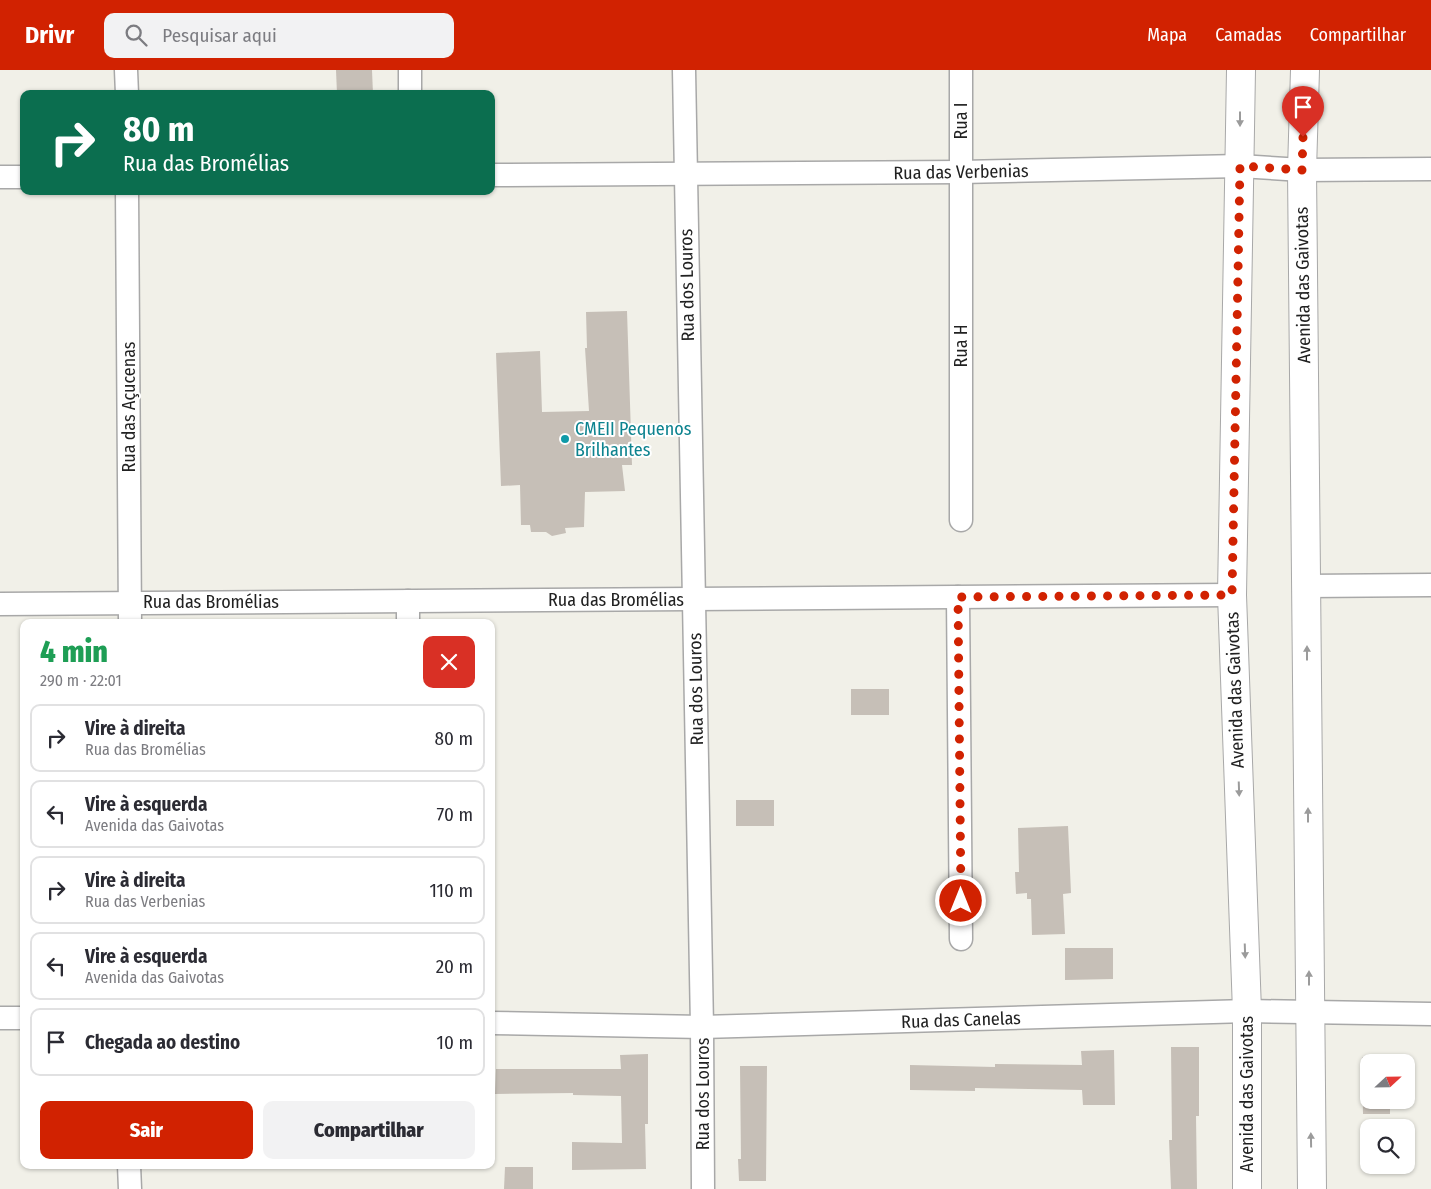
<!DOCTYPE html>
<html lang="pt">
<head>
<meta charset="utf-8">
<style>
  :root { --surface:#fff; --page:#f2f2f3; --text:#2b2b33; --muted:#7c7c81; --line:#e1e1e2; --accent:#d12201 }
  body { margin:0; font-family:"Fira Sans Condensed",sans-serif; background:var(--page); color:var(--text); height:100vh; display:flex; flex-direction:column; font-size:19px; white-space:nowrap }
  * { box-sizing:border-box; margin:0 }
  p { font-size:16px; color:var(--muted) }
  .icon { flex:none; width:28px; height:28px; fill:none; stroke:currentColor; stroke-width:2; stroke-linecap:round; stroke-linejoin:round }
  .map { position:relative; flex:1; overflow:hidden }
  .side { position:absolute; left:20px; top:549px; width:475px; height:550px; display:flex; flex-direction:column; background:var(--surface); border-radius:10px; box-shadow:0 1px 4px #0004 }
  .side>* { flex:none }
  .guide { position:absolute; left:20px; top:20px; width:475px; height:105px; border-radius:10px; box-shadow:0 1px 4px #0004; background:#0b6e4f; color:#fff; overflow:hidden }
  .needle { width:32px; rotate:68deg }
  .fabs { position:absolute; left:1360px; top:984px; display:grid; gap:10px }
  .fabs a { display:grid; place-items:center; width:55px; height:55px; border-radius:10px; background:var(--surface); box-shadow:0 1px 4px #0004; font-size:25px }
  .pin { position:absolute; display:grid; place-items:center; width:42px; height:42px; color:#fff; margin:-51px -21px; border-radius:50% 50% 50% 0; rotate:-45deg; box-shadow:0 0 5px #0007 }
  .pin .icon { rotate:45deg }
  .me { position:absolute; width:55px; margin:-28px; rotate:0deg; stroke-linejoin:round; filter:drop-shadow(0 0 4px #0008) }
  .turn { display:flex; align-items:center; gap:18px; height:105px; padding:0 20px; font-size:22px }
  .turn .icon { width:65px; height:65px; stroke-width:2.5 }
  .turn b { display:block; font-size:35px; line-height:42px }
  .round { display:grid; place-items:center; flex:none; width:52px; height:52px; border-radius:10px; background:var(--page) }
  .overview { display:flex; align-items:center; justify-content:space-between; height:85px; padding:0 20px }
  h1 { font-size:30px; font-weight:800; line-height:38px; color:#1e9e55 }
  .cta { display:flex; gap:10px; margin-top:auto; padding:10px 20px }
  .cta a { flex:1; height:58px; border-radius:10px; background:var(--accent); color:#fff; font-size:20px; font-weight:800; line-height:58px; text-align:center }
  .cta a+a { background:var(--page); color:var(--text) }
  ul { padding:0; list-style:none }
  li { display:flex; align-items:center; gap:15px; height:68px; margin:0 10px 8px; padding:0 10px; border:2px solid var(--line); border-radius:10px }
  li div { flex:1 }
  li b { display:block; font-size:19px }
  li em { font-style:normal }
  header { display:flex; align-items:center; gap:30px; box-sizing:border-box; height:70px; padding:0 25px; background:var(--accent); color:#fff }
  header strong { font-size:24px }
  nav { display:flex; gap:28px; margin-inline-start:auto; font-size:18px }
  .search { width:350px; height:45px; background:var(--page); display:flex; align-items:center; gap:12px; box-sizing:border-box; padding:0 18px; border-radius:10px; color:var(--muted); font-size:19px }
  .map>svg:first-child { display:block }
  .building { fill:#c6bfb7 }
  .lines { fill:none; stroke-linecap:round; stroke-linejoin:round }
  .minor-casing { stroke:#a8a8a8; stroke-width:25 }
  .tertiary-casing { stroke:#a8a8a8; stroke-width:30 }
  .minor { stroke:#fff; stroke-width:22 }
  .tertiary { stroke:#fff; stroke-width:28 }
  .oneway { fill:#9b9b9b }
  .route { stroke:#d12201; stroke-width:9; stroke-dasharray:0 16.2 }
  .culture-dot { fill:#0f9aa8; stroke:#fff; stroke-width:2 }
  .labels { text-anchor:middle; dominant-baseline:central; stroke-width:4; stroke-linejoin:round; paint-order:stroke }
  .street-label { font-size:18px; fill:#212121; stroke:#fff }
  .culture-label { font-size:18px; fill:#0d838f; stroke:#fff; text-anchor:start }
</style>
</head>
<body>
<header>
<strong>Drivr</strong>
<div class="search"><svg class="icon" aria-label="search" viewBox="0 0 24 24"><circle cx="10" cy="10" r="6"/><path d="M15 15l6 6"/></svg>Pesquisar aqui</div>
<nav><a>Mapa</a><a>Camadas</a><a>Compartilhar</a></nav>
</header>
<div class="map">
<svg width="1431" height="1119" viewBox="0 0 1431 1119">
  <rect width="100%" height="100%" fill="#f1f0e8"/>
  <g class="building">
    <path d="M336 0H372L373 24H337Z"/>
    <path d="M627 241 632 395H622L625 421 585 422 584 457 565 458 566 463 552 466 546 462H531L530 455H521L520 415 501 416 496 283 540 281 542 342 589 341 585 278H587L586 242Z"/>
    <rect x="851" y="619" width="38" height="26"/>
    <rect x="736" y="730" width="38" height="26"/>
    <path d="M1068 756 1071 823 1063 824 1065 864 1032 865 1031 829H1027V823L1016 824 1015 802H1019L1018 758Z"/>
    <path d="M1065 878H1113V909L1065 910Z"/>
    <path d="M1171 977H1199V1046H1196L1197 1119H1171L1169 1070H1172Z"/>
    <path d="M1114 980 1115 1035H1083L1082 1020 975 1018V1021L910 1020V995L995 997V994L1082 995 1081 981Z"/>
    <path d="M648 984V1054H645L646 1099 572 1100V1072L622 1073 621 1026 573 1025V1023L495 1024 496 999H621L620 985Z"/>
    <path d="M1362 987H1389V992H1369V1030H1390V1044H1363Z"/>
    <path d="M740 996H767L766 1111H739L738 1089H741Z"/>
    <path d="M505 1097H533V1119H504Z"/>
  </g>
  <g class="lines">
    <g class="minor-casing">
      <g id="minor">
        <path d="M126 0 127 24"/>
        <path d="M410 0V24"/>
        <path d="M684 0 702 957 703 1119"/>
        <path d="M961 0V450"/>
        <path d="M491 105 961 102 1240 96 1302 100 1431 99"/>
        <path d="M0 107H24"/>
        <path d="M127 121 130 552"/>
        <path d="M1306 516 1431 515"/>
        <path d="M958 527 961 869"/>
        <path d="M408 531V552"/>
        <path d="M0 534 1232 525"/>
        <path d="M0 948H24"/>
        <path d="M491 953 702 957 1247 941 1431 944"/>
        <path d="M129 1095 130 1119"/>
      </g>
    </g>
    <g class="tertiary-casing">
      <g id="tertiary">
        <path d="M1241 0 1232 525 1247 941V1119"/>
        <path d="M1305 0 1302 100 1312 1119"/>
      </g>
    </g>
    <use href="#minor" class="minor"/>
    <use href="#tertiary" class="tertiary"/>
  </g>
  <defs><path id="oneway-solid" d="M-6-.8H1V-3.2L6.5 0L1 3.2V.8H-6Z" transform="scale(1.25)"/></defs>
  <g class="oneway">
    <use href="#oneway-solid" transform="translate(1240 49) rotate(90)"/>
    <use href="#oneway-solid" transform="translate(1307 583) rotate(-90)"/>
    <use href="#oneway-solid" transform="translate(1239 719) rotate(88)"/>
    <use href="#oneway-solid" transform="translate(1308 745) rotate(-90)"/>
    <use href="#oneway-solid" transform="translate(1245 881) rotate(88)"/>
    <use href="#oneway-solid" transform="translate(1309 908) rotate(-90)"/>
    <use href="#oneway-solid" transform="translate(1311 1070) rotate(-91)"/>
  </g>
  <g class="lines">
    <path class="route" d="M961 831 958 527 1232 525 1240 96 1302 100 1303 67"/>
  </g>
  <circle class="culture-dot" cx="565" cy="369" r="5"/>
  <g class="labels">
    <g class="street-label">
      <text transform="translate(961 51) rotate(-90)">Rua I</text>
      <text transform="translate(961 102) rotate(-1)">Rua das Verbenias</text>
      <text transform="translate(687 215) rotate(-91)">Rua dos Louros</text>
      <text transform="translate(1303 215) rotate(-91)">Avenida das Gaivotas</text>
      <text transform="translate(961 276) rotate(-90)">Rua H</text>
      <text transform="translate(129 337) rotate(-90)">Rua das Açucenas</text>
      <text x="616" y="530">Rua das Bromélias</text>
      <text x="211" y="532">Rua das Bromélias</text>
      <text transform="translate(696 619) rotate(-91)">Rua dos Louros</text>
      <text transform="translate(1235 620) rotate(-92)">Avenida das Gaivotas</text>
      <text transform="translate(961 950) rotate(-2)">Rua das Canelas</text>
      <text transform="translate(703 1024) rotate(-90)">Rua dos Louros</text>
      <text transform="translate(1247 1024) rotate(-90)">Avenida das Gaivotas</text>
    </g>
    <g class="culture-label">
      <text x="575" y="359">CMEII Pequenos<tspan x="575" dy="21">Brilhantes</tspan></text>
    </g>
  </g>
</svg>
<div class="fabs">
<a><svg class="needle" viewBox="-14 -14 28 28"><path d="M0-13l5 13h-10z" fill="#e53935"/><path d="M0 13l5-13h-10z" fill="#7c7c81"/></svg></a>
<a><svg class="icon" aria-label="search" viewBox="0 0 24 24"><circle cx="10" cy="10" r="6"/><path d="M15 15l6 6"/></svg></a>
</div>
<div class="pin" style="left:1303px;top:67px;background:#d93025"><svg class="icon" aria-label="arrive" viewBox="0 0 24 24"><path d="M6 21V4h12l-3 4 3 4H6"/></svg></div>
<svg class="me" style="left:961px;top:831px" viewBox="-20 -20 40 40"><circle r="17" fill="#d12201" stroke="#fff" stroke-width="3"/><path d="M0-11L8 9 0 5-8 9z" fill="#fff"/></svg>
<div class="guide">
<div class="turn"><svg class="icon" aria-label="right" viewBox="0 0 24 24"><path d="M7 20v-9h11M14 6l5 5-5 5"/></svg><div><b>80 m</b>Rua das Bromélias</div></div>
</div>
<section class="side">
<div class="overview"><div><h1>4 min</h1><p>290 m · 22:01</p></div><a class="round" style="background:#d93025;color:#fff"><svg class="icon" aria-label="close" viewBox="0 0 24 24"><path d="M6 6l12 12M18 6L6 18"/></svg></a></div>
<ul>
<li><svg class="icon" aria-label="right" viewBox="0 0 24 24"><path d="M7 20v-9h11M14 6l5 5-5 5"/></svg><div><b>Vire à direita</b><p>Rua das Bromélias</p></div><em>80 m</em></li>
<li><svg class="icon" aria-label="left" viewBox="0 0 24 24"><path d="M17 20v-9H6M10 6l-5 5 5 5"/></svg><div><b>Vire à esquerda</b><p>Avenida das Gaivotas</p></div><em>70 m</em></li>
<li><svg class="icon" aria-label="right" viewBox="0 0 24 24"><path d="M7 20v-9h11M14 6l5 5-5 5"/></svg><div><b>Vire à direita</b><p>Rua das Verbenias</p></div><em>110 m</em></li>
<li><svg class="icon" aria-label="left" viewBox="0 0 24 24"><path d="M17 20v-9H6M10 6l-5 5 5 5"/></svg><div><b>Vire à esquerda</b><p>Avenida das Gaivotas</p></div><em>20 m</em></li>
<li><svg class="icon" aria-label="arrive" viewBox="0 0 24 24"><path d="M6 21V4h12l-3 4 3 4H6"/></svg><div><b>Chegada ao destino</b></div><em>10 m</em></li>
</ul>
<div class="cta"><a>Sair</a><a>Compartilhar</a></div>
</section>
</div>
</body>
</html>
